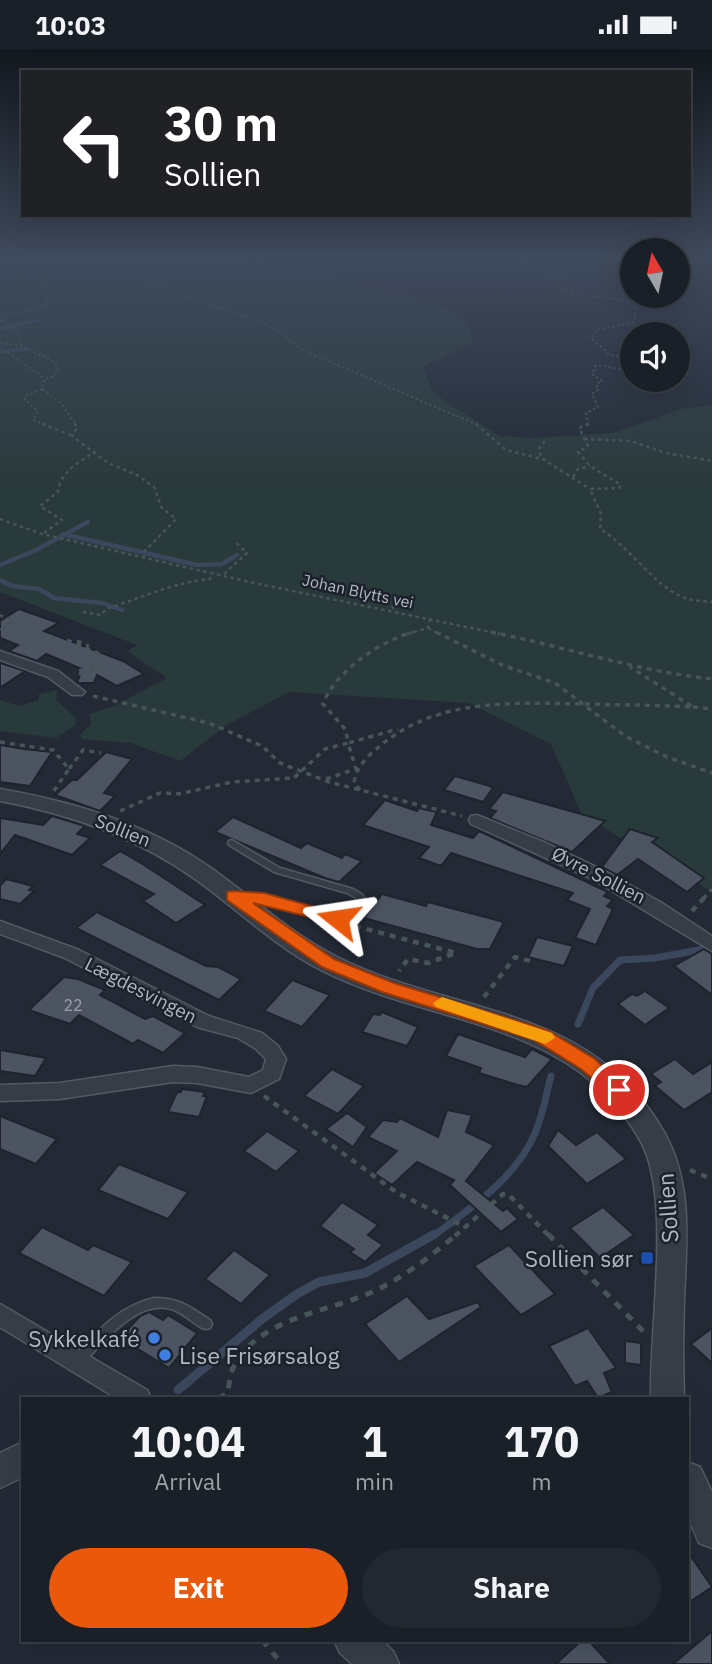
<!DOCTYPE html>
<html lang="en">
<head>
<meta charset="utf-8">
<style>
  :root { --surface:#1a2028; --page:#232830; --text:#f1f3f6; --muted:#9fa3a8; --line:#383e45; --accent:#ea580c }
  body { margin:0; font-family:"IBM Plex Sans",sans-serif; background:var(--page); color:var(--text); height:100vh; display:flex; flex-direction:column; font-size:26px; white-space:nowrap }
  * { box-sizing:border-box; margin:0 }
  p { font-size:23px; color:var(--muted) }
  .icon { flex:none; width:38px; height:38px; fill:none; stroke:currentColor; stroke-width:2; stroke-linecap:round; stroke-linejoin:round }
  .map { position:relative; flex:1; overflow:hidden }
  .side { position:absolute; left:21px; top:1348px; width:668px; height:245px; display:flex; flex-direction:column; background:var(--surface); border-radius:0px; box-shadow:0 7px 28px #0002,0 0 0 2px var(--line) }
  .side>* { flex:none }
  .hud { position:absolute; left:21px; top:21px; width:670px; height:147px; border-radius:0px; box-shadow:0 7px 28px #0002,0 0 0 2px var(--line); background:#202124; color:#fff; overflow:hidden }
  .needle { width:46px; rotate:351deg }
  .tools { position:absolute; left:620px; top:189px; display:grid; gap:14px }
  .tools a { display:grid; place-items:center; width:70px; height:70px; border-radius:50%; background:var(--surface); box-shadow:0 7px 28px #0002,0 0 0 2px var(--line); font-size:35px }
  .pin { position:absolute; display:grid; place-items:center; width:60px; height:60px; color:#fff; margin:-30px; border:4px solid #fff; border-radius:50%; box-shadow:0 2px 7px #0007 }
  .me { position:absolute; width:77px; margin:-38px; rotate:285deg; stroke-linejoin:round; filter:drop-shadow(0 0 5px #0008) }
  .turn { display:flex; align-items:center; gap:24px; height:147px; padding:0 28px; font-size:32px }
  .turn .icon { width:91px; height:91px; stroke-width:2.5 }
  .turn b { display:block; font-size:49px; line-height:60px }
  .eta { display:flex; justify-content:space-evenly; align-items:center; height:119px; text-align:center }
  .eta b { font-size:42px; font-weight:700; line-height:49px }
  .primary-button { display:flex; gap:14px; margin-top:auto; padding:14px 28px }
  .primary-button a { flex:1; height:80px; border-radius:42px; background:var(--accent); color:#fff; font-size:28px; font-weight:700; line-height:80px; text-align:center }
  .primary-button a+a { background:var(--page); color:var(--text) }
  .status { display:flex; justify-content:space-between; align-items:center; height:49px; padding:0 35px; background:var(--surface); direction:ltr }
  .status svg { height:19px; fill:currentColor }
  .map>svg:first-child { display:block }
  .green { fill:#293a3b }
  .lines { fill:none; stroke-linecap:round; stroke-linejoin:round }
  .stream-far3 { stroke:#3a475d; stroke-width:3.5 }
  .stream-far2 { stroke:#3a475d; stroke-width:4.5 }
  .stream-far1 { stroke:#3a475d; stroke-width:7 }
  .stream { stroke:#3a475d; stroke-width:9 }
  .building { fill:#4c5462; stroke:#1e242e; stroke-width:2 }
  .service-casing { stroke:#545a65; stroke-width:3 }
  .minor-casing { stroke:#545a65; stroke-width:3 }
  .tertiary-casing { stroke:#545a65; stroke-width:3 }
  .path-far4 { stroke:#475559; stroke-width:2; stroke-dasharray:2.5 2.5; stroke-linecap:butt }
  .path-far3 { stroke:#475559; stroke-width:2.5; stroke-dasharray:3.5 3.5; stroke-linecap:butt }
  .path-far2 { stroke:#475559; stroke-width:3.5; stroke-dasharray:5 5; stroke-linecap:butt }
  .path-far1 { stroke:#475559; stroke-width:4.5; stroke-dasharray:6 6; stroke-linecap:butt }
  .path { stroke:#475559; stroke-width:5; stroke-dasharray:8 8; stroke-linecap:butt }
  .service { fill:#373c47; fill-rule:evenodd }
  .minor { fill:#373c47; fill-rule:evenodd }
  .tertiary { fill:#373c47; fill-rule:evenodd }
  .route { fill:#ea580c; stroke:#983908; stroke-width:2 }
  .slow { fill:#f59e0b }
  .transit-dot { fill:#1a4fb4; stroke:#1c222c; stroke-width:2.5 }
  .shop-dot { fill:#3f7fe0; stroke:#1c222c; stroke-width:2.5 }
  .labels { text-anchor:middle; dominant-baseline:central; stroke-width:5; stroke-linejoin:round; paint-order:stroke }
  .far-street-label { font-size:16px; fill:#b1b7c3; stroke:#1c222c }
  .number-label { font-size:16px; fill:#989eab }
  .street-label { font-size:19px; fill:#b1b7c3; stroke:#1c222c }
  .near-street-label { font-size:23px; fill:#b1b7c3; stroke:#1c222c }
  .near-poi-label { font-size:23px; fill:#b1b7c3; stroke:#1c222c; text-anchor:end }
</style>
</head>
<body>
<div class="status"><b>10:03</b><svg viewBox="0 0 49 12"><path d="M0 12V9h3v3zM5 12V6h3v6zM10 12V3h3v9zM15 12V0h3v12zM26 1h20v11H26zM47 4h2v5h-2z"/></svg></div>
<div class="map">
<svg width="712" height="1615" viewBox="0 0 712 1615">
  <rect width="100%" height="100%" fill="#232a36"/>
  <g class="green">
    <path d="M0 212H258L412 246 438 255 467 274 473 293 423 318 434 345 500 387 533 389 613 384 681 360 712 356V842L677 825 581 764 551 695 469 654 289 643 227 676 180 712 131 694 82 690 80 686 91 675 90 665 114 657 167 629 127 602 137 596 0 543Z"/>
    <path d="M57 641 56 651 76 669 75 676 56 689 0 682V651L19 657 39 651V645Z"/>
  </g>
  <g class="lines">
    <g class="stream-far3">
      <path d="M0 280 39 271"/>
      <path d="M0 303 29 300"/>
    </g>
    <g class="stream-far2">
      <path d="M63 485 197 516 222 515 237 506"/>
      <path d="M0 516 34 502 88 473"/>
      <path d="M0 531 12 537 39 540 54 549 102 554 122 561"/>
    </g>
    <g class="stream-far1">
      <path d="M578 975 593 939 620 911 655 909 704 900"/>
      <path d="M433 1187C470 1160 517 1128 535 1084 543 1066 546 1046 551 1027"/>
    </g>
    <path class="stream" d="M178 1341 262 1270 297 1245 319 1233 365 1224 435 1185"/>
  </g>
  <g class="building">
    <path d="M19 560 59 574 44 582 123 612 144 625 117 637 97 626 94 634H77L82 620 46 605 37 612 9 602 18 596 0 589V572Z"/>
    <path d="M0 614 25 622 0 639Z"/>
    <path d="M0 696 24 700 52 703 30 737 0 733Z"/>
    <path d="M106 703 132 710 104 744 115 747 100 762 55 746 72 731H77Z"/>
    <path d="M455 727 490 737 493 739 483 753 444 741Z"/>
    <path d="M503 743 588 767 605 772 572 803 490 769 496 762 489 760Z"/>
    <path d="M385 751 417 762 419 759 437 763 431 776 473 789 479 782 608 843 604 847 613 851 607 857 613 860 596 896 575 889 590 860 567 851 573 844 451 804 442 816H438L419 809 429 798 363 776Z"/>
    <path d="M52 767 85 777 77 785 90 789 72 806 15 786 0 805V769L43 776Z"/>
    <path d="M233 768 301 799 307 794 342 809 345 805 362 812 339 833 325 829 215 783Z"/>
    <path d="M630 780 658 789 652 793 704 829 687 843 638 810 617 826 602 818Z"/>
    <path d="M120 802 141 814 205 856 176 874 143 852 154 845 100 816Z"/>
    <path d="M6 830 33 837 29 841 34 842 20 855 0 850V837Z"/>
    <path d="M382 845 426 857 428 853 504 873 490 900H477L364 869Z"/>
    <path d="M97 863 206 917 218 918 241 930 219 951 76 879Z"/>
    <path d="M537 888 573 897 564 917 528 908Z"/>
    <path d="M704 900 712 905V946L674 917Z"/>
    <path d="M64 928 78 930 105 941 100 946 145 970 153 967 185 984 163 1004 138 991 133 995 79 966 70 975 29 961Z"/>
    <path d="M292 931 330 946 302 978 264 962Z"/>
    <path d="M645 942 669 959 645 976 618 955 632 945 637 947Z"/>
    <path d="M382 963 418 978 407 997 362 983 373 965 380 966Z"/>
    <path d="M458 985 525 1008 532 1000 552 1010 527 1038 518 1036 479 1024 481 1019 446 1007Z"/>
    <path d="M0 1001 46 1009 35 1027 0 1022Z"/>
    <path d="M675 1010 693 1025 712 1013V1043L684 1061 655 1037 661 1033 651 1025Z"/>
    <path d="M332 1020 364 1037 338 1065 304 1047Z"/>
    <path d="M182 1040 205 1043 203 1047H207L199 1068 168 1063 177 1043H181Z"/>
    <path d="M447 1061 472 1066 466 1083 494 1096 466 1132 503 1162 507 1159 518 1170 501 1183 450 1136 454 1131 417 1113 392 1136 374 1124 397 1102 368 1088 383 1071 397 1073 400 1069 438 1088Z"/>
    <path d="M347 1064 367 1078 353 1098 326 1080Z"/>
    <path d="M0 1067 57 1090 36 1115 0 1100Z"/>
    <path d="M558 1081 576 1096 597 1083 626 1110 587 1135 548 1097Z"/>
    <path d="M267 1082 299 1102 276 1123 244 1102Z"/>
    <path d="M119 1115 188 1143 168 1170 98 1141Z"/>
    <path d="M342 1153 378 1176 368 1186 383 1196 365 1213 350 1203 354 1200 320 1177Z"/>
    <path d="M603 1158 634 1186 600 1209 570 1179Z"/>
    <path d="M42 1178 88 1201 93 1196 132 1213 104 1247 19 1204Z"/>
    <path d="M509 1196 555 1245 521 1266 474 1217Z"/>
    <path d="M234 1201 270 1226 241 1255 205 1230Z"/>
    <path d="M407 1247 429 1270 478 1253 481 1258 399 1313 365 1275Z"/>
    <path d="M149 1263 163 1271 168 1266 197 1284 169 1319 120 1289 140 1267Z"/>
    <path d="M588 1279 616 1319 604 1324 612 1343 598 1349 587 1332 575 1337 549 1297Z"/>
    <path d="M712 1279V1314L691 1295Z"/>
    <path d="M625 1292 641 1294V1316L625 1314Z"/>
    <path d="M688 1503 712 1538 688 1554Z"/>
    <path d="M712 1582V1615H673Z"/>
    <path d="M582 1591H588L610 1615H556Z"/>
  </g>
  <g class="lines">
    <g class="service-casing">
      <g id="service">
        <path d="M232 791 280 819 353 840 363 846 367 856C363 860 360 865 354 867 330 876 292 861 267 855 257 852 246 850 235 848L233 846 235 844 251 845 325 863 341 864 351 862 357 855 356 849 347 844 274 823 229 796 228 794 229 792Z"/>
        <path d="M154 1249C181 1249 189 1258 210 1271L212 1275 210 1279 206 1280 202 1279C192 1273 184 1265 174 1261 140 1247 104 1293 83 1314L79 1315 75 1314 73 1310 75 1306C100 1280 118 1258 154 1249Z"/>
      </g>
    </g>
    <g class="minor-casing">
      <g id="minor">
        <path d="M0 602 58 622 85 643 82 646H72L48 628 0 611Z"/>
        <path d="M477 766 546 794 605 822 662 854 712 887V902L592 830 471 775 469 771 471 767Z"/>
        <path d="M0 872 79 901 209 967 262 984 278 997 286 1010 279 1030 251 1044 197 1034 173 1033 60 1050 0 1052V1036L60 1034 173 1017 197 1018 249 1028 263 1021 266 1010 256 1000 238 989 197 978 65 909 0 885Z"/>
        <path d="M0 1255 147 1341 151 1349H116L0 1278Z"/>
      </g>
    </g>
    <g class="tertiary-casing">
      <g id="tertiary">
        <path d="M0 740C75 753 148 775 211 819 253 849 291 885 337 908 453 966 592 955 664 1083 694 1136 686 1195 684 1254 683 1286 683 1317 684 1349H651C649 1280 672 1150 641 1093 573 968 430 978 319 920 273 896 236 859 195 830 136 788 70 765 0 752Z"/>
        <path d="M23 1393V1428L0 1439V1404Z"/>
        <path d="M688 1413 700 1418 712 1443V1499L699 1494 688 1468Z"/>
        <path d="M334 1591H381L393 1602 399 1615H352L340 1604Z"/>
      </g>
    </g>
    <g class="path-far4">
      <path d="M511 212 561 218"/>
      <path d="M560 212 565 215 551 228 557 237 573 242V245L624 251 636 259 634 273 597 281 591 289 610 306 632 309"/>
      <path d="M556 222 573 234V242"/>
      <path d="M132 228 273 278 302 301 478 376"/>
      <path d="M0 229 135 227 131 219 120 212"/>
      <path d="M0 269 45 256 48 244 42 230 53 217 50 212"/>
      <path d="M0 271 18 281 22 297 55 313 58 320 54 327 45 330 42 340 61 354 76 376"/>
      <path d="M0 294 22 297"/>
      <path d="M0 298 45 330"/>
      <path d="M42 340 25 347V351L38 362 33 371 46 376"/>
      <path d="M588 376 586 364 598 358 592 345 598 341 596 335 602 332 592 325 596 316 632 322"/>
    </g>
    <g class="path-far3">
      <path d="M42 375 71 386"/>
      <path d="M74 375 78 378 72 387 108 414 137 426 154 438 162 459 176 470 143 504 144 508"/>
      <path d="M476 375 506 401 543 410"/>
      <path d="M589 375 579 379 588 397 578 403 590 417 621 436 619 439 590 440 601 465 600 480C629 497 657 540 685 549 693 552 703 552 712 553"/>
      <path d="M584 390 631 392 666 404 712 412"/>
      <path d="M545 392 538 401 543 410 590 440"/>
      <path d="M573 428 578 420 590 417"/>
      <path d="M0 470 42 485 254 534 500 585"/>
      <path d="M44 484 62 471 40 457 58 443C60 422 79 414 95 402"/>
      <path d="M224 525 247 504 236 494"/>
      <path d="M376 544 391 554 395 563"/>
      <path d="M83 563 101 566 106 560C141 549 174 533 210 530L213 524"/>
      <path d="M0 566 14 573 0 581"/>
      <path d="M14 573 44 585"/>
      <path d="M428 579 439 585"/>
      <path d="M407 585 428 579 430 570"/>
    </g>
    <g class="path-far2">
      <path d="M39 583 55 589"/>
      <path d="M436 583 502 616 555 634 625 687 667 708 712 724"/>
      <path d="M491 583C565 598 637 622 712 630"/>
      <path d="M67 591 98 604 99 614 77 623"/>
      <path d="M77 592 89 597"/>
      <path d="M79 625 116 615"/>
      <path d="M93 647 209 674 262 697 280 714 329 733 462 767"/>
      <path d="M693 658 712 660"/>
      <path d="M0 693 53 701 69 720 53 743"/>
      <path d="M69 720 83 701 101 704"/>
      <path d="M326 730 356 720 348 694 398 680"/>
      <path d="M360 741 354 734C356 717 369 706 381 696 440 648 515 654 586 655 622 656 657 656 693 658L630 618"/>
      <path d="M120 762 160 744 179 745 232 733 294 729 325 700 348 694 346 681 323 655C335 622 381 592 413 583"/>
      <path d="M703 850 712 840"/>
    </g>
    <g class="path-far1">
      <path d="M692 862 705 848"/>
      <path d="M355 877 456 904 428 914 408 910 399 922"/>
      <path d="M484 948 515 908 534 913"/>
      <path d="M264 1047 396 1143 465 1178"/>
      <path d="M690 1121 712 1130"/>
      <path d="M455 1187 503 1145H508L549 1187"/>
    </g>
    <g class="path">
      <path d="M548 1185 644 1283"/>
      <path d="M218 1349 227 1345C229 1337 230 1326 233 1319 257 1269 328 1263 372 1243 403 1229 431 1207 457 1185"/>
      <path d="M262 1591 282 1615"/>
    </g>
    <use href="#service" class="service"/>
    <use href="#minor" class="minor"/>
    <use href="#tertiary" class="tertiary"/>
  </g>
  <linearGradient id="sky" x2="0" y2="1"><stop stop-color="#13171e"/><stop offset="0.48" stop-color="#3f4a5d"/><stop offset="1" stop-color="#3f4a5d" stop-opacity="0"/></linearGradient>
  <rect width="712" height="438" fill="url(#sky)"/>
  <path class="route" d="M232 842 264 844 344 866 347 870 338 875 253 854 334 910 394 934 547 981 595 1010 628 1041 626 1046H612L581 1020 534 991 382 943 322 918 227 851V843Z"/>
  <path class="slow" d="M442 948 552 984 555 989 545 995 436 958 433 954Z"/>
  <rect class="transit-dot" x="640" y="1202" width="14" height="14" rx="3.5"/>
  <g class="shop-dot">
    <circle cx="154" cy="1289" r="7"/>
    <circle cx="165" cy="1306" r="7"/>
  </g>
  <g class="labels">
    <g class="far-street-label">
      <text transform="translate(358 542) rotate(12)">Johan Blytts vei</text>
    </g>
    <g class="number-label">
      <text x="73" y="956">22</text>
    </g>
    <g class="street-label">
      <text transform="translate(123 781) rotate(22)">Sollien</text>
      <text transform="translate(599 826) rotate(27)">Øvre Sollien</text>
      <text transform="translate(141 941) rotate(27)">Lægdesvingen</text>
    </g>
    <g class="near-street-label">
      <text transform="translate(667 1159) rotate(-94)">Sollien</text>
    </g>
    <g class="near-poi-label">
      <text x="633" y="1209">Sollien sør</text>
      <text x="140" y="1289">Sykkelkafé</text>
      <text x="179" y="1306" text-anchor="start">Lise Frisørsalog</text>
    </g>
  </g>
</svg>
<div class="tools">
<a><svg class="needle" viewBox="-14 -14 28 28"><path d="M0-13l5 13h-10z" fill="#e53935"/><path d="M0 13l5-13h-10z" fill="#9fa3a8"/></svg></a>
<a><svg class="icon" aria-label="sound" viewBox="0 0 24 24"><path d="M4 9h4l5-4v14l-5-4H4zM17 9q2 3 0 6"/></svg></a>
</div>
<div class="pin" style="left:619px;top:1041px;background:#d93025"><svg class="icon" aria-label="arrive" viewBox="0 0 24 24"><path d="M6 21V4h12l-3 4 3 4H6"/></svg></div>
<svg class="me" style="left:338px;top:870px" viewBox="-20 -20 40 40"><path d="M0-17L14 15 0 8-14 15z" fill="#ea580c" stroke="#fff" stroke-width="4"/></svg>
<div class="hud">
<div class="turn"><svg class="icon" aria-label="left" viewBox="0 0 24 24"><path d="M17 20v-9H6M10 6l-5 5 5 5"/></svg><div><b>30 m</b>Sollien</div></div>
</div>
<section class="side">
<div class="eta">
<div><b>10:04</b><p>Arrival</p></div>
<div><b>1</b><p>min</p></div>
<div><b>170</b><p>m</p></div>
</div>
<div class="primary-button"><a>Exit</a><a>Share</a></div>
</section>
</div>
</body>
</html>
